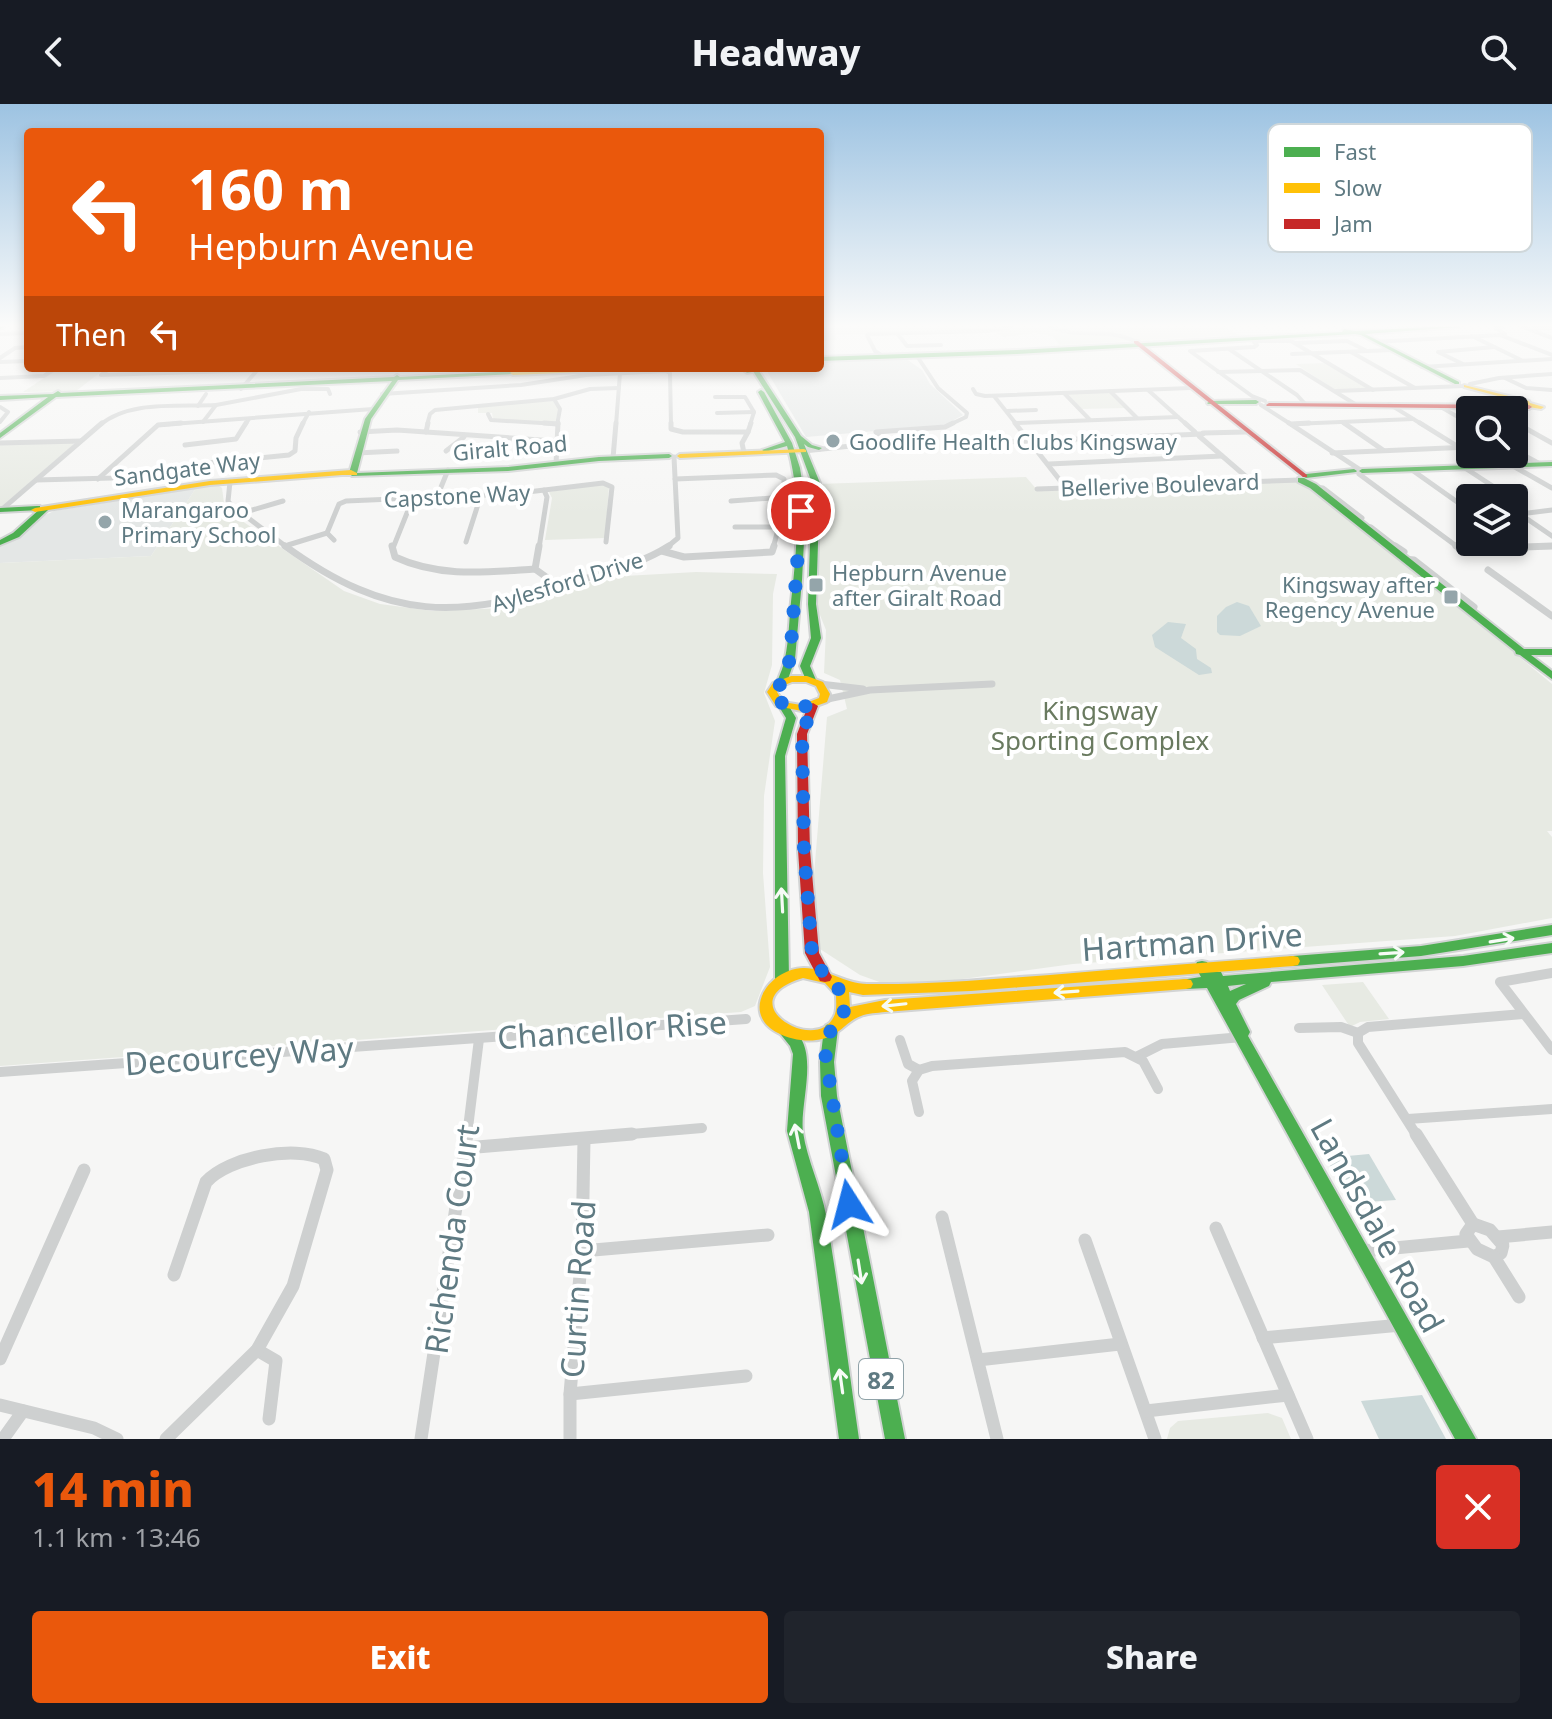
<!DOCTYPE html>
<html lang="en">
<head>
<meta charset="utf-8">
<style>
  :root { --surface:#171b24; --page:#20242c; --text:#f1f3f6; --muted:#9ea1a6; --accent:#ea580c }
  body { margin:0; font-family:"Noto Sans",sans-serif; background:var(--page); color:var(--text); height:100vh; display:flex; flex-direction:column; font-size:30px; white-space:nowrap }
  * { box-sizing:border-box; margin:0 }
  p { font-size:26px; color:var(--muted) }
  .icon { flex:none; width:44px; height:44px; fill:none; stroke:currentColor; stroke-width:2; stroke-linecap:round; stroke-linejoin:round }
  .map { position:relative; height:1335px; overflow:hidden }
  .drawer { display:flex; flex-direction:column; background:var(--surface); flex:1 }
  .drawer>* { flex:none }
  .top-card { position:absolute; left:24px; top:24px; width:800px; height:244px; border-radius:8px; box-shadow:0 4px 12px #0003; background:#ea580c; color:#fff; overflow:hidden }
  .fabs { position:absolute; left:1456px; top:292px; display:grid; gap:16px }
  .fabs a { display:grid; place-items:center; width:72px; height:72px; border-radius:8px; background:var(--surface); box-shadow:0 4px 12px #0003; font-size:40px }
  .pin { position:absolute; display:grid; place-items:center; width:68px; height:68px; color:#fff; margin:-34px; border:4px solid #fff; border-radius:50%; box-shadow:0 2px 8px #0007 }
  .me { position:absolute; width:88px; margin:-44px; rotate:351deg; stroke-linejoin:round; filter:drop-shadow(0 0 6px #0008) }
  .turn { display:flex; align-items:center; gap:28px; height:168px; padding:0 32px; font-size:36px }
  .turn .icon { width:104px; height:104px; stroke-width:2.5 }
  .turn b { display:block; font-size:56px; line-height:68px }
  .then { display:flex; align-items:center; height:76px; padding:0 32px; background:#0003; gap:16px; font-size:30px }
  .round { display:grid; place-items:center; flex:none; width:84px; height:84px; border-radius:8px; background:var(--page) }
  .headline { display:flex; align-items:center; justify-content:space-between; height:136px; padding:0 32px }
  h1 { font-size:48px; font-weight:800; line-height:60px; color:var(--accent) }
  .cta { display:flex; gap:16px; margin-top:auto; padding:16px 32px }
  .cta a { flex:1; height:92px; border-radius:8px; background:var(--accent); color:#fff; font-size:32px; font-weight:800; line-height:92px; text-align:center }
  .cta a+a { background:var(--page); color:var(--text) }
  header { display:flex; justify-content:space-between; align-items:center; height:104px; padding:0 32px; background:var(--surface); font-size:36px; font-weight:800 }
  .map>svg:first-child { display:block }
  .built { fill:#e4e7e6 }
  .green { fill:#e7eae3 }
  .water { fill:#ccd9d9 }
  .lines { fill:none; stroke-linecap:round; stroke-linejoin:round }
  .fast-casing { stroke:#d2d4d4; stroke-width:4 }
  .slow-casing { stroke:#d2d4d4; stroke-width:4 }
  .jam-casing { stroke:#d2d4d4; stroke-width:4 }
  .street-far5 { stroke:#ced0d0; stroke-width:4 }
  .street-far4 { stroke:#ced0d0; stroke-width:5 }
  .street-far3 { stroke:#ced0d0; stroke-width:7 }
  .street-far2 { stroke:#ced0d0; stroke-width:8 }
  .street-far1 { stroke:#ced0d0; stroke-width:10 }
  .street { stroke:#ced0d0; stroke-width:13 }
  .fast { fill:#4caf50; fill-rule:evenodd }
  .slow { fill:#ffc107; fill-rule:evenodd }
  .jam { fill:#c62828; fill-rule:evenodd }
  .oneway { stroke:#f6fbf6 }
  .route { stroke:#1a73e8; stroke-width:14; stroke-dasharray:0 25.2 }
  .poi-dot { fill:#94a5aa; stroke:#fff; stroke-width:3 }
  .labels { text-anchor:middle; dominant-baseline:central; stroke-width:8; stroke-linejoin:round; paint-order:stroke }
  .far-poi-label { font-size:22px; fill:#5f7a82; stroke:#fff; text-anchor:start }
  .far-street-label { font-size:22px; fill:#5f7a82; stroke:#fff }
  .shield { fill:#fff; stroke:#8fa2a8; stroke-width:2 }
  .shield-label { font-size:24px; font-weight:bold; fill:#5f7a82 }
  .park-label { font-size:26px; fill:#697a5f; stroke:#fff }
  .near-street-label { font-size:32px; fill:#5f7a82; stroke:#fff }
  .key { fill:#fff; stroke:#cfd7da; stroke-width:2 }
  .key-label { font-size:22px; fill:#5f7a82 }
</style>
</head>
<body>
<header><svg class="icon" aria-label="back" viewBox="0 0 24 24"><path d="M15 5l-7 7 7 7"/></svg>Headway<svg class="icon" aria-label="search" viewBox="0 0 24 24"><circle cx="10" cy="10" r="6"/><path d="M15 15l6 6"/></svg></header>
<div class="map">
<svg width="1552" height="1335" viewBox="0 0 1552 1335">
  <rect width="100%" height="100%" fill="#f6f6f5"/>
  <g class="built">
    <path d="M905 254 922 266 930 280 963 311 945 321 806 333 765 264H820V257Z"/>
    <path d="M196 384 151 452 0 459V443L21 433 43 412 54 407Z"/>
  </g>
  <g class="green">
    <path d="M820 223H1225L1239 231 1060 241 1052 232 1035 229 1004 233 991 227 835 231 837 236 820 237Z"/>
    <path d="M1326 259 1369 285 1336 287 1296 260Z"/>
    <path d="M59 264H106L76 287 23 288Z"/>
    <path d="M1109 288 1125 304 1082 305 1067 289Z"/>
    <path d="M553 297 559 305 555 319 493 315 492 309H478V301Z"/>
    <path d="M73 338V341L0 404V340Z"/>
    <path d="M1026 373 1038 387 1297 376 1435 483 1552 580V727H1547L1552 733V814L1455 832 1073 860 896 884 860 871 820 845 813 783 827 613 847 605 840 576 824 569 826 526 818 506V380Z"/>
    <path d="M598 380 609 383 605 434 545 436 552 394 549 388Z"/>
    <path d="M218 381 222 384 224 399 235 412 344 487 380 500 433 507 505 504 607 473 696 468 777 470 773 490 772 561 764 589 775 617 764 692 763 769 770 863 755 902 741 908 0 962V459L151 452 196 384Z"/>
    <path d="M1363 878 1389 915 1360 918 1350 923 1322 881Z"/>
    <path d="M1268 1309 1282 1314 1291 1335H1167L1170 1324 1178 1317Z"/>
  </g>
  <g class="water">
    <path d="M1237 498 1249 502 1261 522 1240 532 1220 531 1217 528V512L1226 503Z"/>
    <path d="M1168 518 1186 520 1181 534 1196 545 1197 555 1211 564 1212 569 1199 571 1155 543 1152 531Z"/>
    <path d="M1369 1050 1396 1096 1351 1099 1326 1054Z"/>
    <path d="M1422 1291 1446 1335H1379L1361 1297Z"/>
  </g>
  <g class="lines">
    <g class="fast-casing">
      <g id="fast">
        <path d="M0 223H4L0 225Z"/>
        <path d="M1431 223H1460L1365 230 1459 278V280H1455L1361 231 1355 230 1017 250 820 257V253L1017 246 1342 228 1344 225 1355 227Z"/>
        <path d="M741 264H747L752 268 747 269Z"/>
        <path d="M751 264H757L801 332 812 341 822 344 819 346 808 343 804 340 820 379 816 500 821 534 810 562 816 576 811 579 806 576 800 562 811 534 808 500 812 379 795 333Z"/>
        <path d="M513 267 515 270 398 276 371 315 357 369 508 363 599 353 669 350 672 352 669 354 599 357 508 367 352 372 349 369 365 315 392 277 56 293 0 334V329L48 293 0 296V292L53 290 58 287 61 289 394 273 397 271 400 273Z"/>
        <path d="M761 286 764 288 792 339 800 364 804 390 805 418 802 476 795 555 787 578 782 581 777 578C780 570 784 562 785 554 789 536 789 516 791 498 797 445 802 393 787 342L765 348 762 346 785 338 758 288Z"/>
        <path d="M1210 297 1256 296 1259 298 1256 300H1208L1207 299Z"/>
        <path d="M1552 358V362L1362 369 1359 367 1362 365Z"/>
        <path d="M1354 365 1357 367 1356 368 1306 374 1302 372 1306 370Z"/>
        <path d="M1298 374H1304L1316 380 1524 545H1552V551H1531L1552 567V575L1520 551 1516 550 1515 547 1310 384 1298 378Z"/>
        <path d="M37 402H40V406L0 408V404Z"/>
        <path d="M41 404 48 406 19 433 0 441V436L13 429Z"/>
        <path d="M783 598 787 599 796 614 785 652 789 874 787 878 782 879 777 878 775 874V652L786 614 778 601Z"/>
        <path d="M1552 821V831L1421 852 1293 862 1288 861 1286 857 1288 853 1293 852 1421 842Z"/>
        <path d="M1552 839V849L1463 862 1271 878 1269 882 1239 896 1236 900 1250 928 1248 932 1476 1335H1455L1207 884 1186 885 1181 884 1179 880 1181 876 1201 873 1195 862 1197 858 1202 857 1207 858 1212 868H1221L1223 872 1463 852ZM1246 880 1230 887 1228 882Z"/>
        <path d="M831 919 836 921 838 925 834 958 837 992 905 1335H885L821 992 820 958 824 925 826 921Z"/>
        <path d="M785 921C824 937 799 997 803 1028 807 1056 821 1083 826 1111 839 1185 848 1260 859 1335H839L809 1108 787 1027 793 950 790 942 778 927 780 923Z"/>
      </g>
    </g>
    <g class="slow-casing">
      <g id="slow">
        <path d="M588 264H630L627 266 513 271 510 269 513 267Z"/>
        <path d="M1464 281 1529 297 1530 299 1544 303 1541 305 1523 302 1522 301 1524 299 1464 283Z"/>
        <path d="M804 345 806 346V348L680 354 677 352 680 350Z"/>
        <path d="M351 366 357 369V371H342L210 381 35 408 31 406 35 404 210 377Z"/>
        <path d="M791 572H807L823 578 830 590 827 598 802 607 776 602 767 588 773 579ZM792 578H806L816 582 820 590 819 594 801 601 783 598 777 588 780 583Z"/>
        <path d="M1293 852 1298 853 1300 857 1298 861 1293 862 971 887 863 891 849 888 850 903 885 896 1186 875 1191 876 1193 880 1191 884 1186 885 885 908C877 909 868 909 861 912 851 915 844 924 836 929 820 940 795 938 778 929 739 909 769 865 803 864 824 863 845 880 867 880 928 881 989 875 1050 871 1131 864 1212 858 1293 852ZM803 874 825 879 836 891C836 897 837 904 835 910 819 954 725 897 803 874Z"/>
      </g>
    </g>
    <g class="jam-casing">
      <g id="jam">
        <path d="M1134 237H1138L1307 371V373H1303L1134 239Z"/>
        <path d="M1269 299 1529 301 1532 303 1529 305 1267 302 1266 301Z"/>
        <path d="M813 599 818 602 807 630 810 746 819 849 832 873 830 877 825 878 820 877 805 849 798 746 797 630 808 602Z"/>
      </g>
    </g>
    <g class="street-far5">
      <path d="M1050 223C1078 235 1109 223 1136 238"/>
      <path d="M1502 223 1495 224 1505 230"/>
      <path d="M1523 223 1552 234"/>
      <path d="M1531 224H1552"/>
      <path d="M897 229 907 242 941 241"/>
      <path d="M0 230 28 229"/>
      <path d="M869 230 988 227 1011 223"/>
      <path d="M867 231 875 247 881 251"/>
      <path d="M1472 232 1521 256"/>
      <path d="M1374 238 1500 231 1552 251"/>
      <path d="M1295 239 1347 237 1367 247"/>
      <path d="M1229 245 1297 291 1306 301"/>
      <path d="M1351 248 1415 284"/>
      <path d="M1292 250 1392 246"/>
      <path d="M917 252 938 284 967 309 966 313 949 321"/>
      <path d="M0 254 15 244 28 243"/>
      <path d="M0 258 28 257"/>
      <path d="M1463 260 1438 248 1494 243"/>
      <path d="M1422 263 1552 255"/>
      <path d="M110 264 101 271 261 266"/>
      <path d="M1218 268 1300 266 1355 300"/>
      <path d="M0 274 44 272 56 264"/>
      <path d="M1505 274 1526 284 1552 286"/>
      <path d="M1470 280 1499 274 1552 270"/>
      <path d="M241 285 259 264"/>
      <path d="M973 285 976 290 985 292 1190 284"/>
      <path d="M1148 286 1187 321"/>
      <path d="M1110 287 1137 314"/>
      <path d="M1336 287 1464 282"/>
      <path d="M1064 289 1090 316"/>
      <path d="M382 290 521 281 586 271 666 267 670 269 671 321"/>
      <path d="M994 292 1017 321"/>
      <path d="M715 293H745L754 308 750 321"/>
      <path d="M554 295 560 305 557 321"/>
      <path d="M1265 297 1252 292 1190 247 1254 243 1257 241 1254 238 1258 237H1291L1373 286"/>
      <path d="M1389 300 1423 321"/>
      <path d="M216 301 301 285H328L330 290"/>
      <path d="M1261 301 1292 321"/>
      <path d="M198 302 206 290"/>
      <path d="M1439 302 1470 320"/>
      <path d="M0 303 8 308 0 318"/>
      <path d="M1007 307 1036 306"/>
      <path d="M717 309 754 308"/>
      <path d="M488 310 491 316 558 320"/>
      <path d="M1342 318 1347 321"/>
      <path d="M1514 318 1520 321"/>
      <path d="M1017 319 1178 313"/>
      <path d="M1292 320 1413 315"/>
      <path d="M100 321C129 296 179 303 216 301L203 318"/>
      <path d="M158 321 373 305"/>
      <path d="M245 321 249 315"/>
      <path d="M302 321 309 308"/>
      <path d="M427 321 430 310 435 306 554 295 590 285 619 284"/>
      <path d="M616 321 620 269"/>
    </g>
    <g class="street-far4">
      <path d="M544 319 558 320"/>
      <path d="M671 319V325L683 328H748L742 339 744 349"/>
      <path d="M1015 319 1066 384"/>
      <path d="M1185 319 1195 328"/>
      <path d="M1289 319 1362 367"/>
      <path d="M1344 319 1383 346"/>
      <path d="M1420 319 1457 342"/>
      <path d="M1516 319 1552 339"/>
      <path d="M1292 320 1309 319"/>
      <path d="M360 328 397 326 555 337"/>
      <path d="M426 328 428 319"/>
      <path d="M748 328 751 319"/>
      <path d="M1203 329 1245 328"/>
      <path d="M1199 332 1250 376"/>
      <path d="M1006 338 1203 330H1192"/>
      <path d="M0 339 81 337"/>
      <path d="M185 341 236 335 246 319"/>
      <path d="M1514 346 1540 360"/>
      <path d="M446 347 464 333"/>
      <path d="M804 347 879 339 882 337 876 328 945 323 953 319"/>
      <path d="M357 349 397 347"/>
      <path d="M1332 349 1470 343"/>
      <path d="M613 354 616 319"/>
      <path d="M556 360 558 319"/>
      <path d="M1049 360 1222 352"/>
      <path d="M1513 362 1552 384"/>
      <path d="M1465 364 1511 394"/>
      <path d="M1412 366 1470 407"/>
      <path d="M1359 370 1459 444"/>
      <path d="M98 375 158 321 181 319"/>
      <path d="M675 375 776 371 784 375V393L731 397"/>
      <path d="M36 376 112 374 196 360 289 351 295 347 296 334 303 319"/>
      <path d="M230 378 228 397 231 401 288 444"/>
      <path d="M1314 383 1323 384 1362 414 1358 418"/>
      <path d="M1037 385 1300 376"/>
      <path d="M437 393 448 366"/>
      <path d="M1552 406 1520 410 1552 432"/>
      <path d="M0 407 102 319"/>
      <path d="M242 409 283 397"/>
      <path d="M1362 421 1371 423 1398 444"/>
      <path d="M735 423H775L778 426 773 444"/>
      <path d="M334 436 327 429 339 400 346 397 511 390 603 379 612 383 606 438"/>
      <path d="M466 438 481 391"/>
      <path d="M288 441 327 429"/>
      <path d="M393 444 413 394"/>
      <path d="M539 444 547 393 544 386"/>
      <path d="M666 444 678 434 674 353"/>
      <path d="M1506 444 1552 442"/>
    </g>
    <g class="street-far3">
      <path d="M285 442C390 518 458 516 578 477 609 467 641 460 669 442"/>
      <path d="M392 442 395 453C440 474 487 468 535 465"/>
      <path d="M539 442 535 465 560 483"/>
      <path d="M1395 442 1404 448 1399 451"/>
      <path d="M1456 442 1461 445 1552 442"/>
      <path d="M662 447 684 453 772 448 774 442"/>
      <path d="M1404 455 1414 456 1474 503 1470 508"/>
      <path d="M1488 466 1552 512"/>
      <path d="M820 580 863 585"/>
      <path d="M823 596 870 586 992 580"/>
    </g>
    <path class="street-far2" d="M823 596 828 595"/>
    <g class="street-far1">
      <path d="M1552 869 1500 878 1552 946"/>
      <path d="M1299 924 1341 923 1358 929"/>
      <path d="M900 936 908 960 919 966"/>
      <path d="M1138 952 1162 940 1242 933"/>
      <path d="M0 968 746 915"/>
      <path d="M919 1008 912 977 919 966 932 962 1125 948 1143 957 1158 985"/>
      <path d="M1408 1015 1552 1005"/>
      <path d="M467 1032 479 935"/>
      <path d="M608 1032 702 1024"/>
      <path d="M1417 1032 1358 939V929L1368 923 1523 910"/>
    </g>
    <g class="street">
      <path d="M1416 1030 1473 1120"/>
      <path d="M465 1044 632 1030"/>
      <path d="M942 1113 997 1335"/>
      <path d="M1473 1120 1490 1126 1503 1141 1501 1149 1494 1153 1477 1145 1466 1130Z"/>
      <path d="M1216 1124 1307 1335"/>
      <path d="M1498 1133 1552 1128"/>
      <path d="M1085 1136 1155 1335"/>
      <path d="M582 1147 768 1131"/>
      <path d="M1363 1147 1468 1137"/>
      <path d="M1494 1153 1519 1193"/>
      <path d="M1263 1234 1401 1221"/>
      <path d="M257 1246 276 1257 269 1315"/>
      <path d="M0 1255 84 1066"/>
      <path d="M978 1256 1120 1240"/>
      <path d="M570 1290 746 1272"/>
      <path d="M0 1301 94 1324 117 1335"/>
      <path d="M1146 1307 1288 1291"/>
      <path d="M3 1335 23 1307"/>
      <path d="M166 1335 257 1246 293 1182 327 1066 324 1055C294 1041 229 1053 206 1078L174 1171"/>
      <path d="M421 1335 467 1030"/>
      <path d="M570 1335V1290L582 1147 584 1035"/>
    </g>
    <use href="#fast" class="fast"/>
    <use href="#slow" class="slow"/>
    <use href="#jam" class="jam"/>
  </g>
  <defs><path id="oneway-shaft" d="M-6 0H5M1.5-3L5.5 0L1.5 3" fill="none" stroke-width="1.6" stroke-linecap="round" stroke-linejoin="round" transform="scale(2)"/></defs>
  <g class="oneway">
    <use href="#oneway-shaft" transform="translate(782 796) rotate(-93)"/>
    <use href="#oneway-shaft" transform="translate(1502 836) rotate(-9)"/>
    <use href="#oneway-shaft" transform="translate(1392 849) rotate(-4)"/>
    <use href="#oneway-shaft" transform="translate(1066 888) rotate(176)"/>
    <use href="#oneway-shaft" transform="translate(894 901) rotate(174)"/>
    <use href="#oneway-shaft" transform="translate(797 1032) rotate(-101)"/>
    <use href="#oneway-shaft" transform="translate(860 1168) rotate(81)"/>
    <use href="#oneway-shaft" transform="translate(841 1277) rotate(-98)"/>
  </g>
  <linearGradient id="sky" x2="0" y2="1"><stop stop-color="#9dc3e2"/><stop offset="0.54" stop-color="#fbfbfa"/><stop offset="1" stop-color="#fbfbfa" stop-opacity="0"/></linearGradient>
  <rect width="1552" height="410" fill="url(#sky)"/>
  <g class="lines">
    <path class="route" d="M801 407 790 555 782 578 772 591 787 603 813 602 802 630 804 746 812 849 825 873 843 889 846 902 839 919 831 925 825 948 849 1100"/>
  </g>
  <g class="poi-dot">
    <circle cx="833" cy="337" r="8"/>
    <circle cx="105" cy="418" r="8"/>
    <rect x="808" y="473" width="16" height="16" rx="4"/>
    <rect x="1443" y="485" width="16" height="16" rx="4"/>
  </g>
  <g class="labels">
    <g class="far-poi-label">
      <text x="849" y="337">Goodlife Health Clubs Kingsway</text>
      <text x="121" y="405">Marangaroo<tspan x="121" dy="25">Primary School</tspan></text>
      <text x="832" y="468">Hepburn Avenue<tspan x="832" dy="25">after Giralt Road</tspan></text>
      <text x="1435" y="480" text-anchor="end">Kingsway after<tspan x="1435" dy="25">Regency Avenue</tspan></text>
    </g>
    <g class="far-street-label">
      <text transform="translate(510 343) rotate(-5)">Giralt Road</text>
      <text transform="translate(187 364) rotate(-7)">Sandgate Way</text>
      <text transform="translate(1160 380) rotate(-2)">Bellerive Boulevard</text>
      <text transform="translate(457 391) rotate(-3)">Capstone Way</text>
      <text transform="translate(567 477) rotate(-17)">Aylesford Drive</text>
    </g>
    <rect class="shield" x="859" y="1255" width="44" height="40" rx="6"/>
    <g class="shield-label">
      <text x="881" y="1275">82</text>
    </g>
    <g class="park-label">
      <text x="1100" y="606">Kingsway<tspan x="1100" dy="30">Sporting Complex</tspan></text>
    </g>
    <g class="near-street-label">
      <text transform="translate(1192 837) rotate(-4)">Hartman Drive</text>
      <text transform="translate(612 925) rotate(-4)">Chancellor Rise</text>
      <text transform="translate(239 951) rotate(-4)">Decourcey Way</text>
      <text transform="translate(1378 1121) rotate(61)">Landsdale Road</text>
      <text transform="translate(451 1135) rotate(-82)">Richenda Court</text>
      <text transform="translate(577 1185) rotate(-86)">Curtin Road</text>
    </g>
  </g>
  <rect x="1268" y="20" width="264" height="128" rx="12" class="key"/>
  <rect x="1284" y="43" width="36" height="10" fill="#4caf50"/>
  <rect x="1284" y="79" width="36" height="10" fill="#ffc107"/>
  <rect x="1284" y="115" width="36" height="10" fill="#c62828"/>
  <g class="key-label">
    <text x="1334" y="56">Fast</text>
    <text x="1334" y="92">Slow</text>
    <text x="1334" y="128">Jam</text>
  </g>
</svg>
<div class="fabs">
<a><svg class="icon" aria-label="search" viewBox="0 0 24 24"><circle cx="10" cy="10" r="6"/><path d="M15 15l6 6"/></svg></a>
<a><svg class="icon" aria-label="layers" viewBox="0 0 24 24"><path d="M12 4l9 5-9 5-9-5zM3 14l9 5 9-5"/></svg></a>
</div>
<div class="pin" style="left:801px;top:407px;background:#d93025"><svg class="icon" aria-label="arrive" viewBox="0 0 24 24"><path d="M6 21V4h12l-3 4 3 4H6"/></svg></div>
<svg class="me" style="left:849px;top:1100px" viewBox="-20 -20 40 40"><path d="M0-17L14 15 0 8-14 15z" fill="#1a73e8" stroke="#fff" stroke-width="4"/></svg>
<div class="top-card">
<div class="turn"><svg class="icon" aria-label="left" viewBox="0 0 24 24"><path d="M17 20v-9H6M10 6l-5 5 5 5"/></svg><div><b>160 m</b>Hepburn Avenue</div></div>
<div class="then">Then<svg class="icon" aria-label="left" viewBox="0 0 24 24"><path d="M17 20v-9H6M10 6l-5 5 5 5"/></svg></div>
</div>
</div>
<section class="drawer">
<div class="headline"><div><h1>14 min</h1><p>1.1 km · 13:46</p></div><a class="round" style="background:#d93025;color:#fff"><svg class="icon" aria-label="close" viewBox="0 0 24 24"><path d="M6 6l12 12M18 6L6 18"/></svg></a></div>
<div class="cta"><a>Exit</a><a>Share</a></div>
</section>
</body>
</html>
